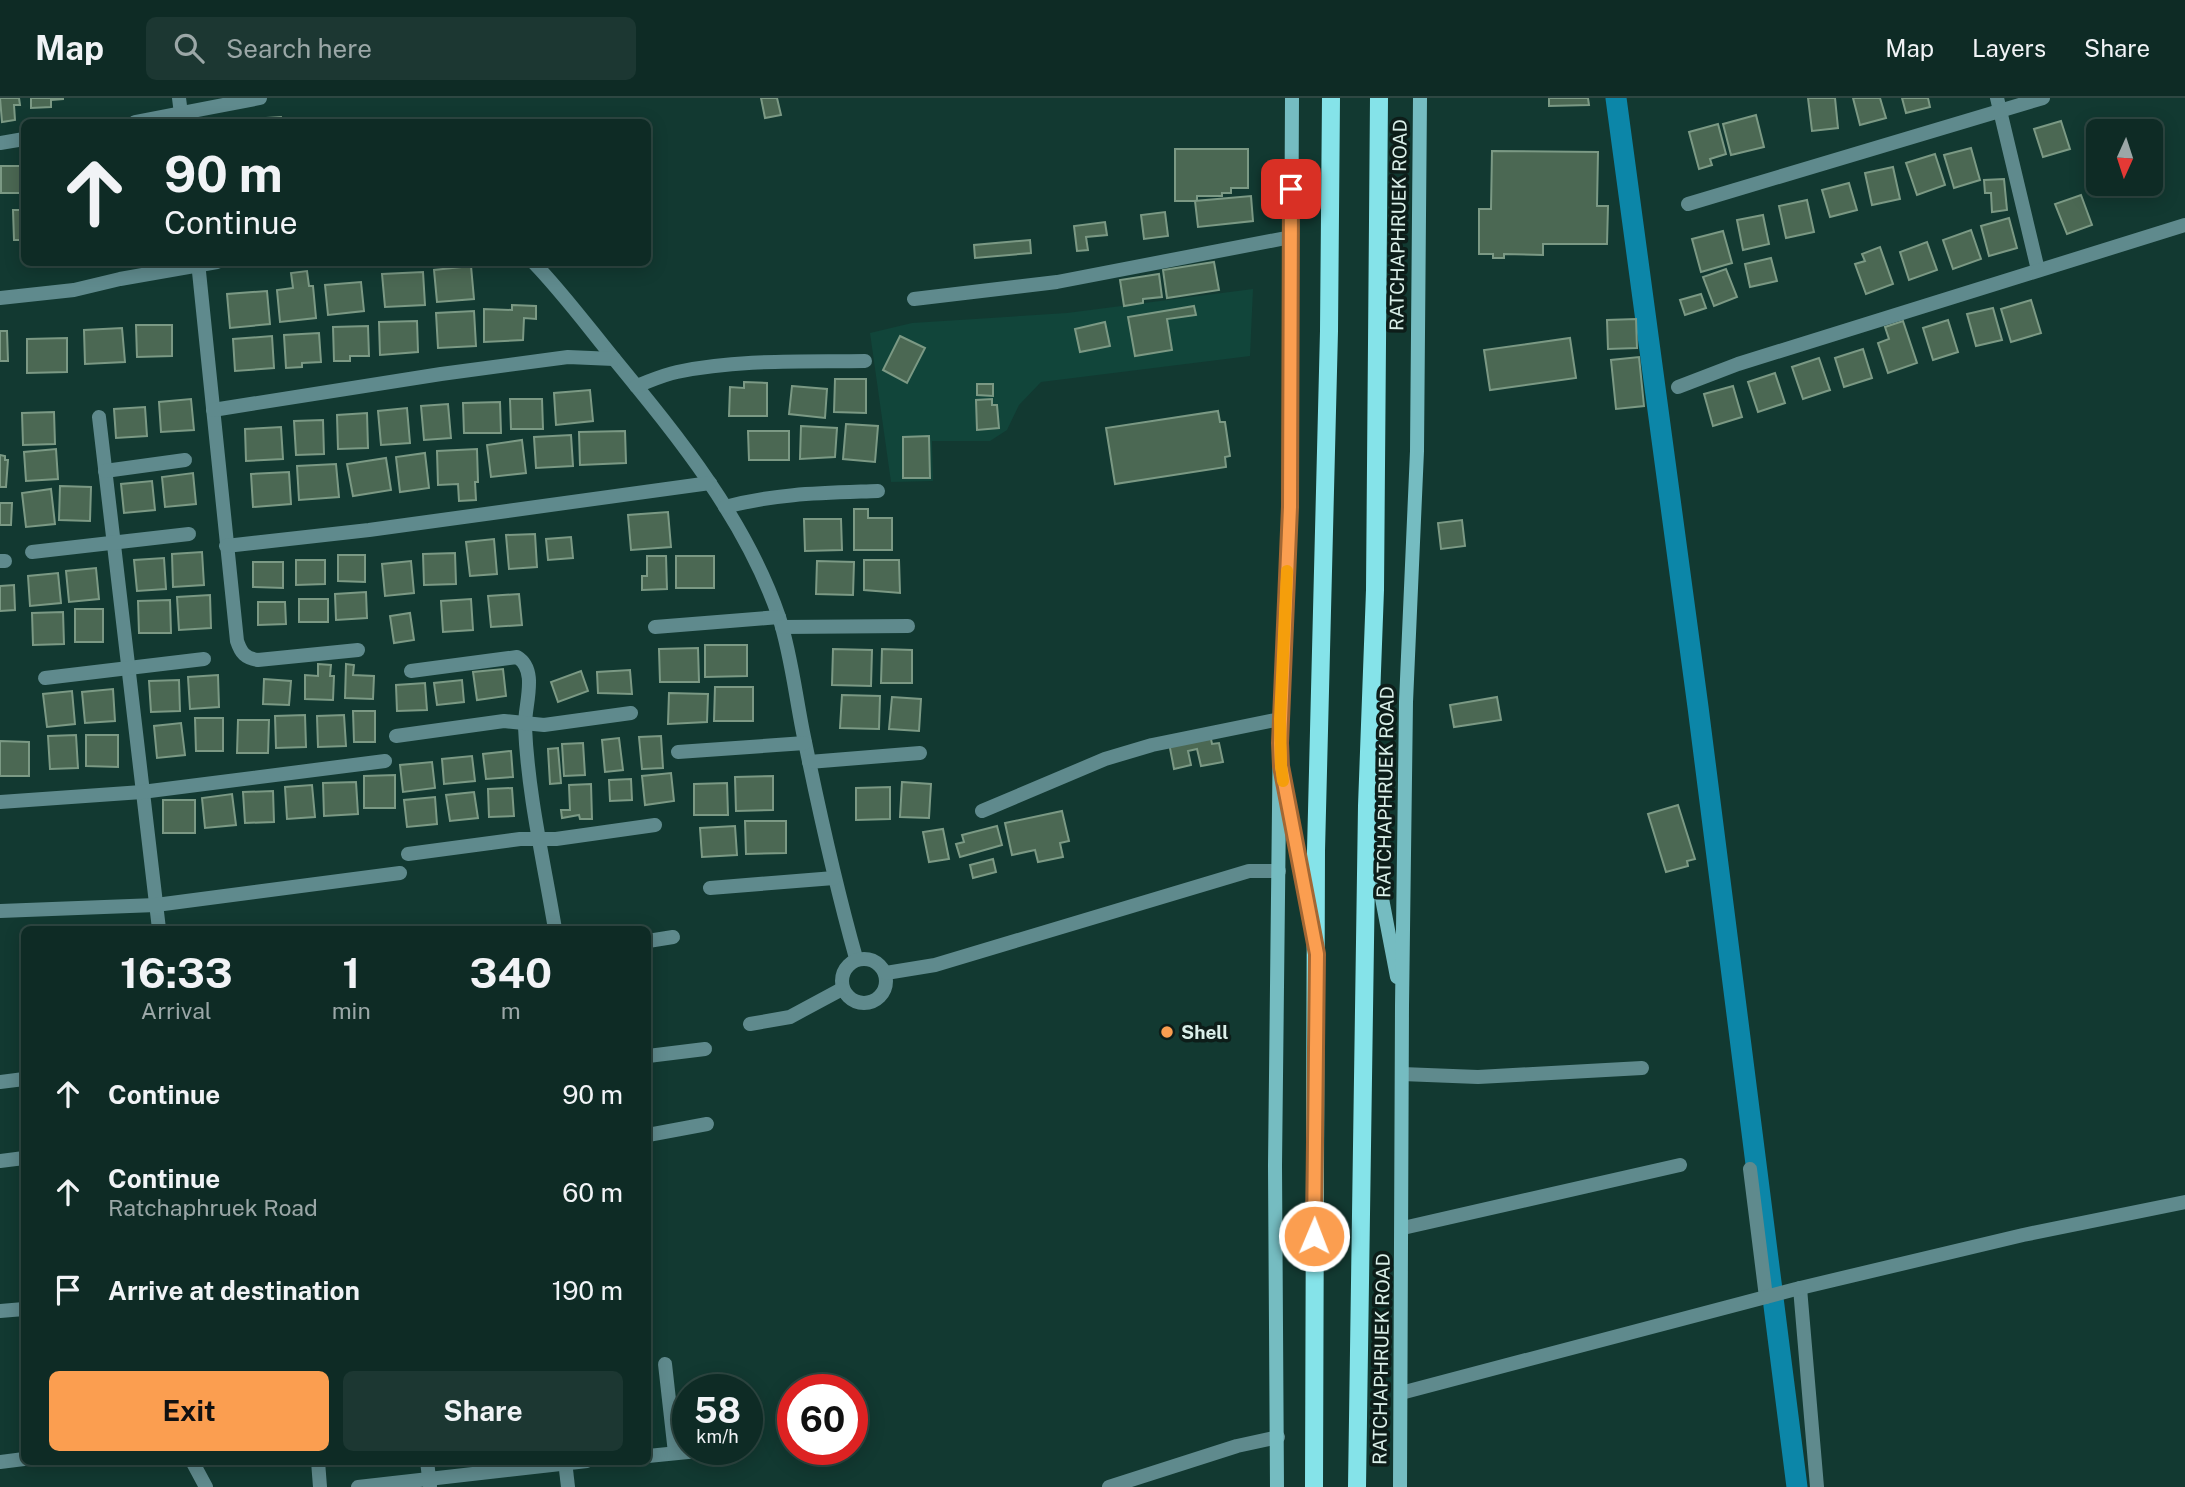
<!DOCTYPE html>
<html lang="en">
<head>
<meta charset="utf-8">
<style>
  :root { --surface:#0e2b25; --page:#1c3732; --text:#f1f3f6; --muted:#9ba7a7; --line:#2e4742; --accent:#fb9e50 }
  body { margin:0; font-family:"Public Sans",sans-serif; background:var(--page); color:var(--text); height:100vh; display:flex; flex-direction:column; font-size:26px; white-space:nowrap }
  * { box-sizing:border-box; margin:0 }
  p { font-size:23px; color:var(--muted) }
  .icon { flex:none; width:38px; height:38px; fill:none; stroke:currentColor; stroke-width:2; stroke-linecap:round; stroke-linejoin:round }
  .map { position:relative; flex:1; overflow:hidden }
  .details { position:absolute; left:21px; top:828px; width:630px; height:539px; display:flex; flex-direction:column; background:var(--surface); border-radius:10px; box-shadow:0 4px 18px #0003,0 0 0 2px var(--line) }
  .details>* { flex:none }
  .top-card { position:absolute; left:21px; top:21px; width:630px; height:147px; border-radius:10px; box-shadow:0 4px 18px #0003,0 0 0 2px var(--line); background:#0e2b25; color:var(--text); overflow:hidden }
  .needle { width:46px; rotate:183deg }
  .tools { position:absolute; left:2086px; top:21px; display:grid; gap:14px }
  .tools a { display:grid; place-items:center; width:77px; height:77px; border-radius:10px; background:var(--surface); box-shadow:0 4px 18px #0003,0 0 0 2px var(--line); font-size:35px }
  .speed { position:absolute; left:672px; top:1276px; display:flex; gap:14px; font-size:35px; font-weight:700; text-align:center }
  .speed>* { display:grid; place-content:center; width:91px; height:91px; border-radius:50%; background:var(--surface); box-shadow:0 4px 18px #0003,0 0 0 2px var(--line); line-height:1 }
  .speed small { font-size:18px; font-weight:400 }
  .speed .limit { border:10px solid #d22; background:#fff; color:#111 }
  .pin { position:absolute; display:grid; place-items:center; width:60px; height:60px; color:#fff; margin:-30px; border-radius:14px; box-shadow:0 4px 10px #0006 }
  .me { position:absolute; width:77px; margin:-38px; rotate:1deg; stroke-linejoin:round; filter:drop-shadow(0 0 5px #0008) }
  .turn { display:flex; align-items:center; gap:24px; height:147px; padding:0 28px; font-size:32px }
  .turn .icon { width:91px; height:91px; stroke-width:2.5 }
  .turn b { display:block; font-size:49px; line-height:60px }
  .eta { display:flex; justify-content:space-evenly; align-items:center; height:119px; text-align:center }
  .eta b { font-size:42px; font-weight:700; line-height:49px }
  .button { display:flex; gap:14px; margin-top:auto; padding:14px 28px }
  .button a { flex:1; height:80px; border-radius:10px; background:var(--accent); color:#111; font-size:28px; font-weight:700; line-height:80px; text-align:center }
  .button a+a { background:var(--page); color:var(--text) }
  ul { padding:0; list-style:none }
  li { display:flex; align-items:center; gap:21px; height:98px; padding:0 28px }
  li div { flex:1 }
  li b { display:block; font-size:26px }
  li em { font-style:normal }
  header { display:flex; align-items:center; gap:42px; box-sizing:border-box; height:98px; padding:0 35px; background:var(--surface); border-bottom:2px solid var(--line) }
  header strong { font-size:33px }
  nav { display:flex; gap:38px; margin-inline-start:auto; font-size:24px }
  .search { width:490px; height:63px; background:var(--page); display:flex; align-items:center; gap:18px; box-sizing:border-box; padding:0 24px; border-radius:10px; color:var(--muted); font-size:26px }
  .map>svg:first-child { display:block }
  .built { fill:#11453a }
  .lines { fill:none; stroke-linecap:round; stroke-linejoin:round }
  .canal { stroke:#0c86a8; stroke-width:21 }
  .building { fill:#4b6853; stroke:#7b9984; stroke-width:2 }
  .minor { stroke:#5f8a8d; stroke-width:14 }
  .tertiary { stroke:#5f8a8d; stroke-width:14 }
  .secondary { stroke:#75bcc1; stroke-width:14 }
  .primary { stroke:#85e3e9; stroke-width:18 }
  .route-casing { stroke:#a36734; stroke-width:18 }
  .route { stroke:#fb9e50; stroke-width:12 }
  .slow { stroke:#f59e0b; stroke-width:12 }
  .poi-dot { fill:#fb9e50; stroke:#0d1d19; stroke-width:2.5 }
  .labels { text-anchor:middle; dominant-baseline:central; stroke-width:7; stroke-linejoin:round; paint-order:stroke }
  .street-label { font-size:19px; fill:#daefe9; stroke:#0d1d19 }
  .poi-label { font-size:19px; font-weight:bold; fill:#daefe9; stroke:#0d1d19; text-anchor:start }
</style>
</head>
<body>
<header>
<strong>Map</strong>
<div class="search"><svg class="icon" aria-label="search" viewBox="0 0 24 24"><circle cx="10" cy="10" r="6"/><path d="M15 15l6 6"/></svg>Search here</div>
<nav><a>Map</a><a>Layers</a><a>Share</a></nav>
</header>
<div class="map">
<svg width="2185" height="1389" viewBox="0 0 2185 1389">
  <rect width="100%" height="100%" fill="#123931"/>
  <path class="built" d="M1253 191 1250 258 1041 284 1019 307 1007 332 990 343H932L933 383 891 384 870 235 912 225 1067 215Z"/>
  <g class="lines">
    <path class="canal" d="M1616 0 1698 609 1797 1389"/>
  </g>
  <g class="building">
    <path d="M0 0H19L20 7H14L15 22 2 24Z"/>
    <path d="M31 0H63V1L51 2V9L31 10Z"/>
    <path d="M761 0H777L781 17 765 20Z"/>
    <path d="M1549 0H1588L1589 7 1549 8Z"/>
    <path d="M1808 0H1835L1838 30 1812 33Z"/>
    <path d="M1853 0H1880L1886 20 1860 27Z"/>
    <path d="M1902 0H1928L1930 9 1906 15Z"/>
    <path d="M1756 17 1764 49 1731 57 1723 26Z"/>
    <path d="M281 19 282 24H251V21Z"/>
    <path d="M2061 23 2070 51 2043 59 2034 31Z"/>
    <path d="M1718 26 1726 56 1710 61 1712 67 1699 71 1689 34Z"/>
    <path d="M1971 50 1980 82 1954 90 1944 57Z"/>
    <path d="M1175 51H1248V90H1231V95H1222V98H1197V103H1175Z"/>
    <path d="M1492 53 1598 54 1597 108H1608L1607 146H1543V157L1504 156V160H1493V156H1479V111H1491Z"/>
    <path d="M1935 56 1945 87 1917 97 1906 65Z"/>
    <rect x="1" y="68" width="23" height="27"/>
    <path d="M1893 69 1900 101 1872 107 1865 75Z"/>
    <path d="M2004 81 2007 112 1992 114 1991 95H1985L1984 82Z"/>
    <path d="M1849 85 1857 112 1830 119 1822 92Z"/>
    <path d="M2081 97 2092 127 2067 136 2055 106Z"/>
    <path d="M1251 98 1253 123 1198 129 1195 103Z"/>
    <path d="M1807 102 1814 134 1786 140 1779 108Z"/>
    <path d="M13 112H24V142H14Z"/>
    <path d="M1165 114 1168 138 1144 141 1141 117Z"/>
    <path d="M1763 117 1769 146 1743 152 1737 122Z"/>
    <path d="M2009 120 2017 150 1989 158 1981 128Z"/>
    <path d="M1105 124 1107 137 1086 139 1088 152 1077 153 1074 128Z"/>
    <path d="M1971 132 1981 161 1953 171 1943 142Z"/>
    <path d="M1723 133 1732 165 1701 174 1692 141Z"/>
    <path d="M1030 142 1031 155 975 160 974 147Z"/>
    <path d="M1927 144 1937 172 1909 182 1900 154Z"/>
    <path d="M1880 149 1893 186 1866 196 1855 166 1865 163 1862 156Z"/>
    <path d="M1771 160 1777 183 1750 189 1745 166Z"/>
    <path d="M1214 164 1219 192 1167 200 1163 172Z"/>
    <path d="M471 168 474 201 437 204 434 172Z"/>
    <path d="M1726 171 1737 199 1714 208 1703 179Z"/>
    <path d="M307 173 309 188H313L316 220 280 224 277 192 293 190 291 175Z"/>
    <path d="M423 174 425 207 385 209 382 176Z"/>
    <path d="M1159 176 1162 199 1143 201V205L1124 208 1120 182Z"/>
    <path d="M361 184 364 213 328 217 325 187Z"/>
    <path d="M267 193 270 226 230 230 227 196Z"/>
    <path d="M1701 196 1706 210 1685 217 1680 202Z"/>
    <path d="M2031 202 2041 235 2011 244 2001 211Z"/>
    <path d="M512 207 536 208V221L524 220 523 242 484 244V211L512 212Z"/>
    <path d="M1194 208 1196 217 1167 221 1172 252 1135 258 1128 219Z"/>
    <path d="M1993 210 2002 242 1976 248 1967 216Z"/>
    <path d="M474 213 476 248 438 250 436 215Z"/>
    <path d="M1636 221 1637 250 1608 251 1607 222Z"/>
    <path d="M1948 222 1958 254 1933 262 1923 230Z"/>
    <path d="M417 223 418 254 380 257 379 224Z"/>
    <path d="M1903 223 1917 265 1888 275 1878 245 1889 241 1885 229Z"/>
    <path d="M1105 224 1110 248 1080 254 1075 231Z"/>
    <path d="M136 227H172V258L137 259Z"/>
    <path d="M368 228 369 258H350V263H334L333 229Z"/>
    <path d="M122 230 125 264 85 266 84 232Z"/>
    <path d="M0 233H7L8 263H0Z"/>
    <path d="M319 235 321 264 302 265V269L286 270 284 237Z"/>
    <path d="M272 238 274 270 235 273 233 241Z"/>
    <path d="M900 238 925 250 907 285 883 272Z"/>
    <path d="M67 240V274L27 275V241Z"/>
    <path d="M1570 240 1576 280 1490 292 1484 252Z"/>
    <path d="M1863 251 1872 280 1844 289 1835 260Z"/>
    <path d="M1639 259 1644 308 1616 311 1611 262Z"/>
    <path d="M1819 260 1830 292 1803 301 1792 269Z"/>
    <path d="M1775 275 1785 305 1758 314 1748 284Z"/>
    <path d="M835 281H866V315L834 314Z"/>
    <path d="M744 284 767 285V318H729L730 289 744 290Z"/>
    <path d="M977 286H993V298L977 297Z"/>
    <path d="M792 288 827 291 825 320 789 316Z"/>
    <path d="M1733 288 1742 319 1713 328 1704 296Z"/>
    <path d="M590 292 593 323 556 327 554 295Z"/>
    <path d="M191 301 194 332 161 334 159 304Z"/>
    <path d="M510 301H542L543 331H511Z"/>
    <path d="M992 301V307H997L999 330 977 332 976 302Z"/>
    <path d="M500 304 501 335H464L463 305Z"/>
    <path d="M448 306 451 340 424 342 421 308Z"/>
    <path d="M145 309 147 338 116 340 114 311Z"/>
    <path d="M407 310 410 345 381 347 378 313Z"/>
    <path d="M1218 313 1220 324H1225L1230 358 1225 359 1226 369 1115 386 1106 330Z"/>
    <path d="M54 314 55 346 23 347 22 315Z"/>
    <path d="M367 315 368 350 338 351 337 317Z"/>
    <path d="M323 322 324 356 296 357 294 323Z"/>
    <path d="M846 326 878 328 875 364 843 361Z"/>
    <path d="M801 328 837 330 835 359 800 361Z"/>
    <path d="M281 329 283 361 246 363 245 331Z"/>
    <path d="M625 333 626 365 580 367 579 334Z"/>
    <path d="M748 333H789V362H749Z"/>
    <path d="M571 337 573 368 536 370 534 339Z"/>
    <path d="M929 338 930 380H903V339Z"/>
    <path d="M522 342 526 375 491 379 487 347Z"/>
    <path d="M56 351 58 381 26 383 24 354Z"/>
    <path d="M477 351 478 384H475L476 402 459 403 458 386 438 387 437 353Z"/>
    <path d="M425 355 429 390 400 394 396 359Z"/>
    <path d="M0 357 5 358V362H8L6 389H0Z"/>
    <path d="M386 360 391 392 353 398 347 366Z"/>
    <path d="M336 366 339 399 299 402 297 368Z"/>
    <path d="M289 374 291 406 253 409 251 376Z"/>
    <path d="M193 375 196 406 165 409 162 379Z"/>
    <path d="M152 383 155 412 124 415 121 386Z"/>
    <path d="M60 388 91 389 90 423 59 422Z"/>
    <path d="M51 391 55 426 26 429 22 395Z"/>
    <path d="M0 405H12L11 427H0Z"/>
    <path d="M854 411H868V420H892V452H854Z"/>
    <path d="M668 414 671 449 631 452 628 417Z"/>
    <path d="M804 421H841L842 452 805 453Z"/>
    <path d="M1462 422 1465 448 1441 451 1438 425Z"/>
    <path d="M535 436 537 469 509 471 506 437Z"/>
    <path d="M571 439 573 460 548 462 546 441Z"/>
    <path d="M494 441 497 476 470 478 466 444Z"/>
    <path d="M202 454 204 487 173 489 172 456Z"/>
    <path d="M455 455 456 486 424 487 423 456Z"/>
    <path d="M338 457H365V484L338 483Z"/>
    <path d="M647 458H666L667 491 642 492V478H647Z"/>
    <rect x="676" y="458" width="38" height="32"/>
    <path d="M164 460 166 491 137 493 134 462Z"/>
    <path d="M296 462H325V486L296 487Z"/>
    <path d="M864 462H899L900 495 864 492Z"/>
    <path d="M411 463 414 495 385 498 382 466Z"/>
    <path d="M817 463 854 464 853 497 816 496Z"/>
    <path d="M253 464H283V490L253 489Z"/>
    <path d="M96 470 99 501 69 504 66 473Z"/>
    <path d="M58 475 61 505 30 508 28 478Z"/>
    <path d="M14 487 15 512 0 513V488Z"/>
    <path d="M366 494 367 520 336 522 335 496Z"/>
    <path d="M519 496 522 527 491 529 488 498Z"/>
    <path d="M210 497 211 530 179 532 177 499Z"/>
    <rect x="299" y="501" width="29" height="23"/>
    <path d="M471 501 473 532 443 534 441 503Z"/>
    <path d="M170 502 171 535H139L138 503Z"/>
    <path d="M258 504H285L286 526 258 527Z"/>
    <rect x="75" y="511" width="28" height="33"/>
    <path d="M63 514 64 546 33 547 32 515Z"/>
    <path d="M410 515 414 542 394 545 390 518Z"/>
    <path d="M705 547H747V578L705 579Z"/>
    <path d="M698 550 699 584H660L659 551Z"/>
    <path d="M833 551 872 552 871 588 832 587Z"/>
    <path d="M882 551 912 552V585H881Z"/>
    <path d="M318 566 331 567 330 578H334L333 602 305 601V577L318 578Z"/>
    <path d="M346 566 354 567 353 577 374 578 373 601 345 600Z"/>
    <path d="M503 571 506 598 477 602 473 574Z"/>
    <path d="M630 572 632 596 598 595 597 574Z"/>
    <path d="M581 573 588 593 558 604 551 584Z"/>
    <path d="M218 577 219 609 190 611 188 579Z"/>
    <path d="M264 581 291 583 289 607 263 606Z"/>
    <path d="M179 582 180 613 151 614 149 583Z"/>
    <path d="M462 582 464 604 437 607 434 585Z"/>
    <path d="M425 585 427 612 397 613 396 587Z"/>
    <path d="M715 589H753V623H714Z"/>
    <path d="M113 591 115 623 85 625 82 594Z"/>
    <path d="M72 593 75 626 47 629 43 596Z"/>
    <path d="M669 595 708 596 707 624 668 626Z"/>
    <path d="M842 597 880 598 879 631 840 630Z"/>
    <path d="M892 599 921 601 919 633 889 631Z"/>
    <path d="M1497 599 1501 622 1454 629 1450 607Z"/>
    <path d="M353 613H375V644H354Z"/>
    <path d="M305 617 306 649 276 650 275 618Z"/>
    <path d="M344 617 346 648 318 649 317 618Z"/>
    <path d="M195 620H223V653H196Z"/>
    <path d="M238 622H269L268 655H237Z"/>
    <path d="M181 625 185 657 157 660 154 628Z"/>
    <path d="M1210 636 1212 646 1219 645 1223 664 1201 668 1197 651 1188 653 1191 667 1174 671 1169 645Z"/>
    <path d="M76 637 78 670 50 671 48 638Z"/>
    <path d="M86 637H118V669L86 668Z"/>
    <path d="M661 638 663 670 642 671 639 639Z"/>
    <path d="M619 640 623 672 605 674 602 642Z"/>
    <path d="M0 643 29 644V678H0Z"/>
    <path d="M583 645 585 677 564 678 562 646Z"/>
    <path d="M558 650 561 685 550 686 548 651Z"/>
    <path d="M511 653 513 679 486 681 483 656Z"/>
    <path d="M472 658 475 683 444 686 442 661Z"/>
    <path d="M432 664 435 690 403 694 400 667Z"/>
    <path d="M671 675 674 703 645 707 642 678Z"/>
    <path d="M395 677V710H364V678Z"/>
    <path d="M773 678V712L736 713 735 679Z"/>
    <path d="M631 681 632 702 610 703 609 682Z"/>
    <path d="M356 684 358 716 324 718 323 685Z"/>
    <path d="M902 684 931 686 929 720 900 719Z"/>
    <path d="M727 685 728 717H694V686Z"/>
    <path d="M591 686 592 721H580L579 717 562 720 561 712H570L569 687Z"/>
    <path d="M312 687 315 719 287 721 285 689Z"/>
    <path d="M890 689V721L856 722V690Z"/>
    <path d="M512 690 514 718 489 719 488 691Z"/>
    <path d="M273 693 274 724 245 725 243 694Z"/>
    <path d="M474 694 478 720 450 723 446 697Z"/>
    <path d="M232 696 236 727 205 730 202 700Z"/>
    <path d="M435 699 437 726 407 729 404 702Z"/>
    <rect x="163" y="702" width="32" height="33"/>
    <path d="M1678 707 1695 761 1687 763 1688 768 1666 774 1648 716Z"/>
    <path d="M1062 713 1069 743 1060 745 1063 759 1038 764 1035 752 1012 757 1005 725Z"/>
    <path d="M745 723H786V755L746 756Z"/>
    <path d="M735 728 737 757 702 759 700 730Z"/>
    <path d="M997 728 1002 747 960 759 956 746 964 744 962 737Z"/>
    <path d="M943 731 949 761 929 764 923 734Z"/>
    <path d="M993 761 996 774 973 780 970 767Z"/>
  </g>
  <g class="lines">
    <g class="minor">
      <path d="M179 0 182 24"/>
      <path d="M1997 0 2038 172"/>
      <path d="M135 24 260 0"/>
      <path d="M0 45 24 41"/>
      <path d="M1688 106 2043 0"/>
      <path d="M198 164 237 543C241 555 245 560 258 562L358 552"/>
      <path d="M533 164C563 195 588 229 615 262 679 340 746 422 779 519 792 559 796 603 805 644 820 717 836 789 856 860"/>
      <path d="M0 200 74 192 120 181 217 164"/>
      <path d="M914 201 1057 184 1291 139"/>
      <path d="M636 288C650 283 663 277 677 274 739 261 803 264 865 263"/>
      <path d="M1678 289 1738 266 2185 127"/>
      <path d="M213 312 441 276 568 259 614 261"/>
      <path d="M99 319 159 831"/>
      <path d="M105 373 185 362"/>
      <path d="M725 409C779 395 822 395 878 393"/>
      <path d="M226 448 369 432 710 385"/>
      <path d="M32 454 189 436"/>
      <path d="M0 463H5"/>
      <path d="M655 529 779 519"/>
      <path d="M782 529 908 528"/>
      <path d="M411 573 517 559C539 572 524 608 525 629 528 697 544 765 555 831"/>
      <path d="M45 580 204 561"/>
      <path d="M396 638 504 623 544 627 631 615"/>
      <path d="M678 654 805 645"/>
      <path d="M809 664 920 655"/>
      <path d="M0 704 142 694 385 663"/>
      <path d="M982 713 1105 661 1152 647 1280 621"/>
      <path d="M408 756 520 741H556L655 727"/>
      <path d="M710 790 834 780"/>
      <path d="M0 813 156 807 400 775"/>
      <path d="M648 843 673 839"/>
      <circle cx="864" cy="883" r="22"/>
      <path d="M886 875 935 867 1249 773H1279"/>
      <path d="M750 926 790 919 842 891"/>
      <path d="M648 958 705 951"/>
      <path d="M1402 976 1478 979 1642 970"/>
      <path d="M648 1037 707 1026"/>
      <path d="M0 1063 24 1060"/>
      <path d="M1750 1071 1766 1199"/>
      <path d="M1403 1130 1680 1067"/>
      <path d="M1800 1190 1817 1389"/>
      <path d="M0 1213 24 1211"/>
      <path d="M665 1266 675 1355"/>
      <path d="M1401 1295 1796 1191 2023 1137 2185 1104"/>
      <path d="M648 1358 718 1351"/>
      <path d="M318 1363 320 1389"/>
      <path d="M427 1363 430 1388"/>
      <path d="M565 1363 568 1389"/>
      <path d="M0 1364 24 1361"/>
      <path d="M358 1389 587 1363"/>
    </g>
    <g class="tertiary">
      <path d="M0 984 24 981"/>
      <path d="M192 1363 206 1389"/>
      <path d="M1109 1389 1237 1348 1278 1339"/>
    </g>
    <g class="secondary">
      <path d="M1287 699 1310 827"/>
      <path d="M1372 748 1397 879"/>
      <path d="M1277 1389 1275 1068 1280 621 1290 409 1292 0"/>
      <path d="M1400 1389 1402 908 1406 604 1417 353 1420 0"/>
    </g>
    <g class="primary">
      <path d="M1314 1389 1316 753 1329 233 1331 0"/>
      <path d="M1357 1389 1367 708 1375 492 1379 0"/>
    </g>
  </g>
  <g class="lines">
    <g class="route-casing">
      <path id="route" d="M1291 91 1290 409 1280 645 1281 668 1317 856 1314 1138"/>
    </g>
    <use href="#route" class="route"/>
    <path class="slow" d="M1283 683 1281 668 1280 621 1287 473"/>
  </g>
  <circle class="poi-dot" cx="1167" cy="934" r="7"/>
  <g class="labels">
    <g class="street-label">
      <text transform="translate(1398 127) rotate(-89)">RATCHAPHRUEK ROAD</text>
      <text transform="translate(1385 694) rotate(-89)">RATCHAPHRUEK ROAD</text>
      <text transform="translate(1381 1261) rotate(-89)">RATCHAPHRUEK ROAD</text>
    </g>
    <g class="poi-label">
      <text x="1181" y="934">Shell</text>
    </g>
  </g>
</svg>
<div class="tools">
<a><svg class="needle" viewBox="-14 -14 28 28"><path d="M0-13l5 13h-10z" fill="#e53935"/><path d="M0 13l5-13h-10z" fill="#9ba7a7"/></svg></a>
</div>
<div class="speed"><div>58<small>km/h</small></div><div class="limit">60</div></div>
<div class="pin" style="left:1291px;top:91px;background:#d93025"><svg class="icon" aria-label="arrive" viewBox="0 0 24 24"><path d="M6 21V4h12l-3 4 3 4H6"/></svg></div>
<svg class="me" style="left:1314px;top:1138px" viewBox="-20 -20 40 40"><circle r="17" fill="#fb9e50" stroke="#fff" stroke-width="3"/><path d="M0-11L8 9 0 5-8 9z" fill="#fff"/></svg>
<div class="top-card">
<div class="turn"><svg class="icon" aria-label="ahead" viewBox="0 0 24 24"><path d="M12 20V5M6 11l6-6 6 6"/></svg><div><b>90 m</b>Continue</div></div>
</div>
<section class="details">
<div class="eta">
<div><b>16:33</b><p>Arrival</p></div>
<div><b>1</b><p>min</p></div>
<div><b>340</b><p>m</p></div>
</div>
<ul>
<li><svg class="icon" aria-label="ahead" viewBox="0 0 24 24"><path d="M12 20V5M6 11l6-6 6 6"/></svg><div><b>Continue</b></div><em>90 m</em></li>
<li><svg class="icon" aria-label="ahead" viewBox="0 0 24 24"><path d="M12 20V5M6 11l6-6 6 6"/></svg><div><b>Continue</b><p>Ratchaphruek Road</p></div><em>60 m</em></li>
<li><svg class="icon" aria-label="arrive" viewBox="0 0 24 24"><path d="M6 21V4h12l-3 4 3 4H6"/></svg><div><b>Arrive at destination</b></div><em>190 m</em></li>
</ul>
<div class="button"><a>Exit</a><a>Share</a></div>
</section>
</div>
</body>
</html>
